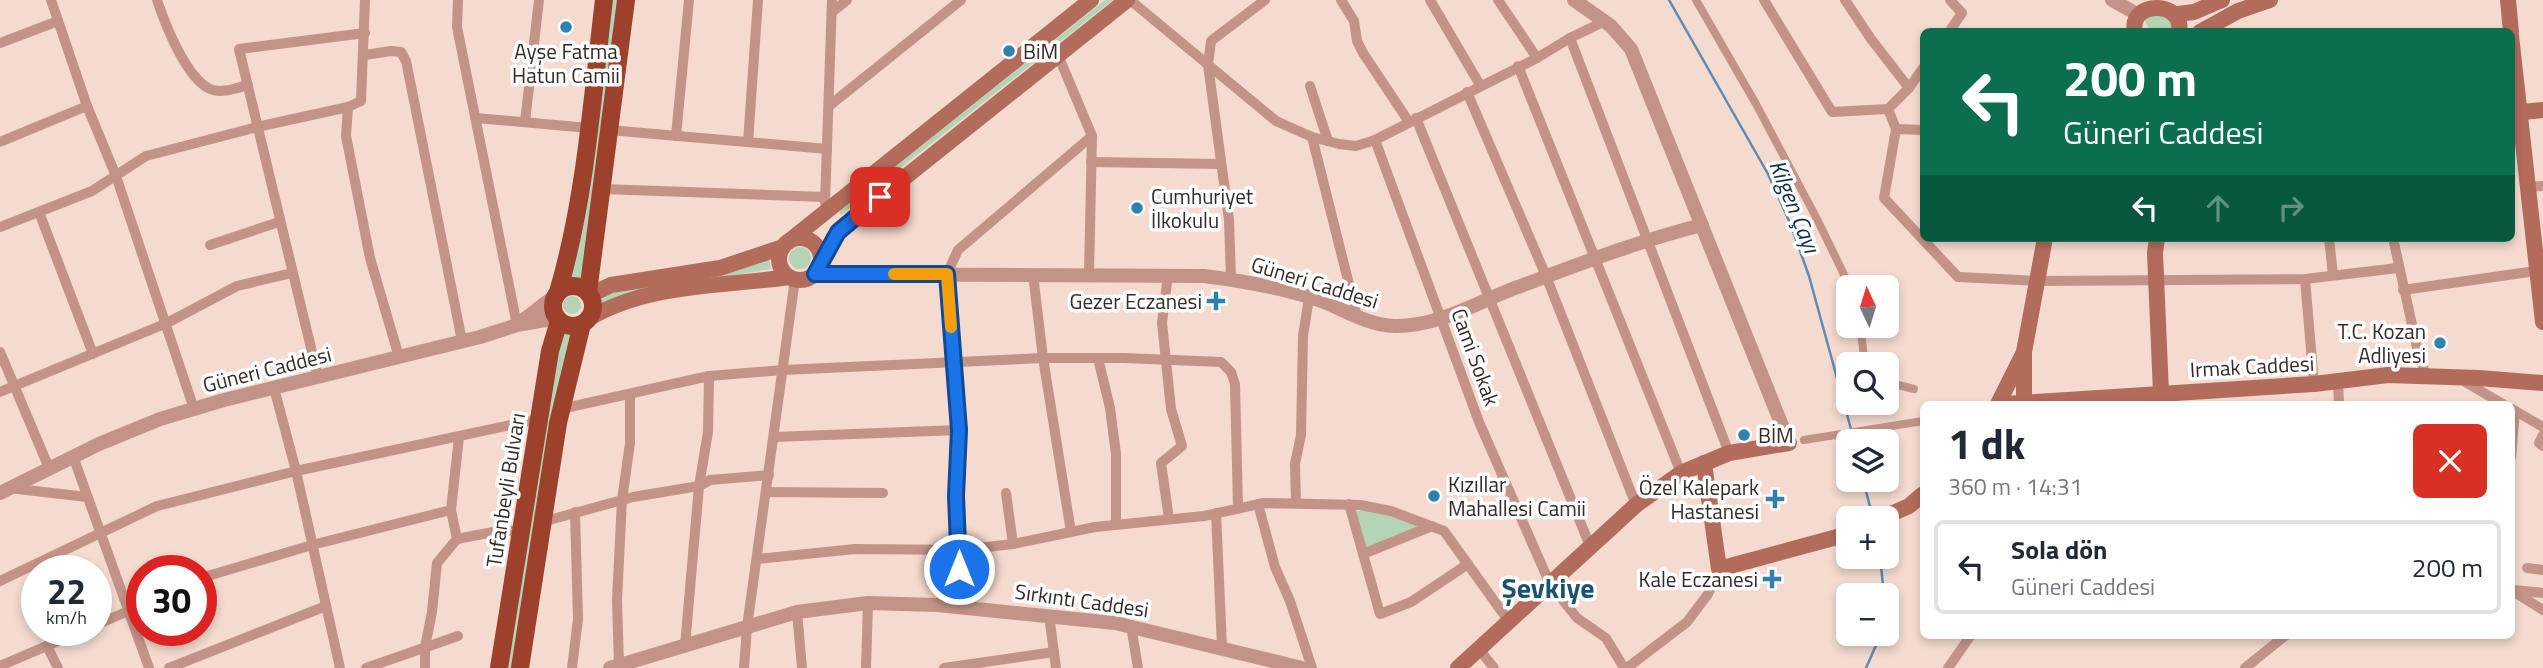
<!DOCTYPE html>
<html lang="tr">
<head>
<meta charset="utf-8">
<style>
  :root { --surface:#fff; --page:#f2f2f3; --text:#1f2937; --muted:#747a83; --line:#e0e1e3 }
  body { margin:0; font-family:"Titillium Web",sans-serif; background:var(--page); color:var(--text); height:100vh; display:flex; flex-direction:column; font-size:26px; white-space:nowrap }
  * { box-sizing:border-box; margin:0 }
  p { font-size:23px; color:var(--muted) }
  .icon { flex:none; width:38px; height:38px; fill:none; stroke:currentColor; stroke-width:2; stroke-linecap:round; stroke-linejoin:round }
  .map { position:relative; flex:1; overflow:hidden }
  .drawer { position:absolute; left:1920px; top:401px; width:595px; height:238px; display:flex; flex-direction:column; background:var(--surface); border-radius:10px; box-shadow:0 4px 10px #0003 }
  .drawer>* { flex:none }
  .banner { position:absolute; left:1920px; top:28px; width:595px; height:214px; border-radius:10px; box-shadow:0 4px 10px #0003; background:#0b6e4f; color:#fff; overflow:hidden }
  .needle { width:46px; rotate:356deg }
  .fabs { position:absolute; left:1836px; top:275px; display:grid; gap:14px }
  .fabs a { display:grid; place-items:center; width:63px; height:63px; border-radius:10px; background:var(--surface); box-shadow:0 4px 10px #0003; font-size:35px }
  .speed { position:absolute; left:21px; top:555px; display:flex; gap:14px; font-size:35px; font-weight:700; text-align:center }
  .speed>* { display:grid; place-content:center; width:91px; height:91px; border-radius:50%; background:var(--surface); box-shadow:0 4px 10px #0003; line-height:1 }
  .speed small { font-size:18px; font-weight:400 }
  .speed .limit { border:10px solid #d22; background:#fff; color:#111 }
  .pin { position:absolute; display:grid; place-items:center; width:60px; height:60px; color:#fff; margin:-30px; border-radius:14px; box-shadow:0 4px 10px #0006 }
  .me { position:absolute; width:77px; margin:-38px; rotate:0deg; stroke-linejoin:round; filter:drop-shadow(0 0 5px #0008) }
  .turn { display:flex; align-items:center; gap:24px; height:147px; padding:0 28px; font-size:32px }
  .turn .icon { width:91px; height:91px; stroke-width:2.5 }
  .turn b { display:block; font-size:49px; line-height:60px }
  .lanes { display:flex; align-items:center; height:66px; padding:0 28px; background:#0003; justify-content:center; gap:35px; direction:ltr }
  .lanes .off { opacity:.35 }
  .round { display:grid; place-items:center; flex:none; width:74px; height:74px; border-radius:10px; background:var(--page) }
  .head { display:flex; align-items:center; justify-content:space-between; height:119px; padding:0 28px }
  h1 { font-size:42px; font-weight:700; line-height:52px }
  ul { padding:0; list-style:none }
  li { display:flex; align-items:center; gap:21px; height:94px; margin:0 14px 10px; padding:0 14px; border:4px solid var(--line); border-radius:10px }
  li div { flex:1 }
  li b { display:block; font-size:26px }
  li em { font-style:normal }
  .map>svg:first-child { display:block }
  .green { fill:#b5d4b6 }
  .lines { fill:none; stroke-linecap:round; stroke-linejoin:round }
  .stream { stroke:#5f8ab3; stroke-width:2.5 }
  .pedestrian { stroke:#c49387; stroke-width:8 }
  .minor { stroke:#c49387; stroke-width:10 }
  .tertiary { stroke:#c49387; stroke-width:14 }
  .secondary { stroke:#b36c5c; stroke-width:16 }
  .trunk { stroke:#9e412c; stroke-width:18 }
  .route-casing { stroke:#114b97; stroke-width:18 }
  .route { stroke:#1a73e8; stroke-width:12 }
  .slow { stroke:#f59e0b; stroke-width:12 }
  .poi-dot { fill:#2f81b2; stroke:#fff; stroke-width:2.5 }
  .labels { text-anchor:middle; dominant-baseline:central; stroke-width:7; stroke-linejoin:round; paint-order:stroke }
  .poi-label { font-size:21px; fill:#342b27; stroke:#fff; text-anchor:start }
  .street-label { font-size:21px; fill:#342b27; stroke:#fff }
  .water-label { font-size:23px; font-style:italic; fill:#0d2e4b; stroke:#fff }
  .district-label { font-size:28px; font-weight:bold; fill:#195273; stroke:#fff }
</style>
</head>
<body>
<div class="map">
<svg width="2543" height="668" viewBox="0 0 2543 668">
  <rect width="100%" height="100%" fill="#f4dacf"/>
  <g class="green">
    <path d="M612 0H619L584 280 570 278Z"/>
    <path d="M1105 0H1113L841 215 839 211Z"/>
    <path d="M2149 14 2167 16 2175 31H2150L2145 21Z"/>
    <circle cx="800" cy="258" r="11"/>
    <path d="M769 260 771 269 635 291 595 308V293L747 267Z"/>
    <circle cx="572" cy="305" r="9"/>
    <path d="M560 332 571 334 512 668H507Z"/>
    <path d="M1373 510 1422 527 1366 549 1354 511Z"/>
  </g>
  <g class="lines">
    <g class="stream">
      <path d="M1669 0 1768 174 1790 223 1809 276 1851 429"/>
      <path d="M1863 480 1873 518"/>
      <path d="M1880 556 1884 595"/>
      <path d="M1866 668 1881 634"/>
    </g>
    <g class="pedestrian">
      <path d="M1696 0 1756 104 1817 219 1850 287"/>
      <path d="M1860 326 1865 364"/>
      <path d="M1886 382 1914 389"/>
      <path d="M1804 440 1923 421"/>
    </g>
    <g class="minor">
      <path d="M51 0 87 106 116 176 194 409"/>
      <path d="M157 0C165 24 186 78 210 89 221 94 236 88 248 85"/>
      <path d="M458 0 457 27 517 325"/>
      <path d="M1130 0 1276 121 1312 137 1339 144 1356 146 1375 140 1537 58 1570 38 1605 21"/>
      <path d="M1341 0 1354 21 1357 41 1363 53 1409 122"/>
      <path d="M1430 0 1480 85"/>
      <path d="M1498 0 1537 58"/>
      <path d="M1764 0 1832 112 1888 109 1909 88 1923 68"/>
      <path d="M1845 0 1871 39 1909 88"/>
      <path d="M832 12 847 0"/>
      <path d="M1949 32 1962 13 1950 0"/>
      <path d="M1570 38 1729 453"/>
      <path d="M0 43 58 21"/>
      <path d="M365 55 391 51 401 52 406 61 462 341"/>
      <path d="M1058 55 1092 136 1089 274"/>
      <path d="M1518 66 1681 473"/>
      <path d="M1310 86 1328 141"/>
      <path d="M1467 92 1546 276 1636 505"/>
      <path d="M829 106 961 0"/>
      <path d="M348 107 346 136 370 258 399 357"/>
      <path d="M1888 109 1896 129 1884 198 1958 277 2038 281 2305 279 2398 268"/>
      <path d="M476 118 589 128"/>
      <path d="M1416 118 1590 546"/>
      <path d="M525 122 539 0"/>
      <path d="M1896 129 1923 130"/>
      <path d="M609 130 827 149"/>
      <path d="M676 136 689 0"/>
      <path d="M1312 137 1357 316"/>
      <path d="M1375 140 1479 422 1550 584 1577 618 1606 638 1624 668"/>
      <path d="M0 142 87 106"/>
      <path d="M748 142 758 0"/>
      <path d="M1091 162 1220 164"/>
      <path d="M2528 187 2543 186"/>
      <path d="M602 189 825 197"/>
      <path d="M825 203 832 0"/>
      <path d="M39 212 93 354"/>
      <path d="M0 227 92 191 146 156 257 127 348 107 361 101 365 0"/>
      <path d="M2329 238 2333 275"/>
      <path d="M2393 238 2418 352 2426 376"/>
      <path d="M210 245 279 222"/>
      <path d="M1033 274 1043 358 1071 532"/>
      <path d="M1168 275 1162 323 1171 409 1182 446 1161 463 1169 519"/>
      <path d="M1231 279 1229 220 1208 65 1211 41 1265 0"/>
      <path d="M2305 279 2314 384"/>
      <path d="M2403 290 2543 270"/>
      <path d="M0 352 49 468"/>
      <path d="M1098 358 1110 408 1116 454V525"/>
      <path d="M318 377 239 49 365 33"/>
      <path d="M2460 379 2503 404"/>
      <path d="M2338 382 2339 404"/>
      <path d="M274 388 296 471 340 668"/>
      <path d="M0 392 167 323 237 286 292 273"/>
      <path d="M561 409 709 376 783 370 1043 358H1124L1221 362 1231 372 1235 384 1238 507"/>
      <path d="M2512 409 2543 427"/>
      <path d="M2543 435 2539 443 2543 446"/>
      <path d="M774 437 959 430"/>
      <path d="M73 456 149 668"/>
      <path d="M2511 457 2515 411"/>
      <path d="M9 488 87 497"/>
      <path d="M767 492 883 493"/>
      <path d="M1006 493 1013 544"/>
      <path d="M1296 503 1295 464 1301 435 1303 336 1309 298"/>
      <path d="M1258 504 1275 567 1290 601 1312 668"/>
      <path d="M1349 504 1380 614 1411 602 1468 564"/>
      <path d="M1216 513 1222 647"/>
      <path d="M542 522 633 497 699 486 710 480 769 475"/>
      <path d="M457 539 493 532 521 530"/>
      <path d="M1363 554 1432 526"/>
      <path d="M757 559 855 549 960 550 1013 544 1095 527 1204 516 1264 503 1360 505 1391 511 1444 531 1510 623"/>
      <path d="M2527 568 2543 570"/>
      <path d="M201 578 312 545 451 510"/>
      <path d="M0 581 157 506 296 471 539 419"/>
      <path d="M2511 590 2543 610"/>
      <path d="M2514 590 2543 593"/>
      <path d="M957 606 960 550 956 496 959 430 947 274 958 250 1092 136"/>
      <path d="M797 612 802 668"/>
      <path d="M1049 615 1056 668"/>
      <path d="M96 625 142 605"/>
      <path d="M1131 626 1138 668"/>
      <path d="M47 646 58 668"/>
      <path d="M685 646 699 486 708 432 709 376"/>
      <path d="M1479 649 1494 668"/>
      <path d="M619 665 617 600 622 500 630 443V394"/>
      <path d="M0 666 84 630"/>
      <path d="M169 668 326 606"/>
      <path d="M366 668 458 636"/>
      <path d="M425 668V647L432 612 437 563 457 539 451 510 459 437"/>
      <path d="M572 668 578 619 575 512"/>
      <path d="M744 668 747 627 795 279"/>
      <path d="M866 668 868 603"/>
      <path d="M944 668 1054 652"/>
      <path d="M1627 668 1687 622 1708 594 1719 569"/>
      <path d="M1948 668 1971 635"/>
      <path d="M2245 668 2286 635"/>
    </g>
    <g class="tertiary">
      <path d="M1574 0 1611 26 1631 49 1789 443"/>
      <path d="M2112 0 2137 14"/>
      <path d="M815 274 1204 276C1244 281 1285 288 1324 302 1346 311 1369 325 1394 326 1437 327 1476 303 1515 288 1577 265 1638 241 1702 225"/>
      <path d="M518 324 556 295"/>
      <path d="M0 493 99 444 160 419 224 400 480 337 517 325 557 318"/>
      <path d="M610 668 797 612 868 603 937 605 1115 623 1302 668"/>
    </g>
    <g class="secondary">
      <path d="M2508 0 2511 32"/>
      <path d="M2178 14 2194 12 2222 0"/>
      <path d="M2135 32C2128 0 2185 0 2179 32"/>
      <path d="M2200 32 2238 11 2270 0"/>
      <path d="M2511 36 2543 322"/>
      <path d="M2511 113 2543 110"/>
      <path d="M2157 238 2155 253 2161 393"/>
      <circle cx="800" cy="259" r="21"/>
      <path d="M788 242 1091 0"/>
      <path d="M819 268 833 239 844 226 1127 0"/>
      <path d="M590 295 611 285 720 268 783 247"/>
      <path d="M588 319C648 283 721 287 789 277"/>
      <path d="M2024 352 2045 238"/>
      <path d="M1998 404 2024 352V404"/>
      <path d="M2005 404 2314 384 2388 375 2479 378 2543 383"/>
      <path d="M1704 463 1719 569 1848 534"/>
      <path d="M1882 518 1909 506 1923 494"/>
      <path d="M1458 668 1636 505 1681 473 1729 453 1789 443"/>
    </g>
    <g class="trunk">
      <circle cx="573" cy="306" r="20"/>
      <path d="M558 292C586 197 592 98 604 0"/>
      <path d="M588 292 626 0"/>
      <path d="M499 668 550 351 559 321"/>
      <path d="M520 668 558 423 582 324"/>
    </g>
  </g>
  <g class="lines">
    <g class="route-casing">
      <path id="route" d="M880 197 838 232 815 274H947L959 430 956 496 959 569"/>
    </g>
    <use href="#route" class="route"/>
    <path class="slow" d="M894 274H947L951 327"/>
  </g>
  <g class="poi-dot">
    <circle cx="566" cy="27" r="7"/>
    <circle cx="1009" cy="51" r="7"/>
    <circle cx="1137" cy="208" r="7"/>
    <path d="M1212.5 290.5h7v7h7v7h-7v7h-7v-7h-7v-7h7z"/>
    <circle cx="2440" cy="343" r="7"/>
    <circle cx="1744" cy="435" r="7"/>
    <circle cx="1434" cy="496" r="7"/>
    <path d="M1771.5 488.5h7v7h7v7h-7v7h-7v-7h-7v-7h7z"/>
    <path d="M1768.5 568.5h7v7h7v7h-7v7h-7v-7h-7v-7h7z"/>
  </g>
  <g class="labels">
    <g class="poi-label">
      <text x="566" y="51" text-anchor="middle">Ayşe Fatma<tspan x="566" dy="24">Hatun Camii</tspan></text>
      <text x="1023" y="51">BiM</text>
      <text x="1151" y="196">Cumhuriyet<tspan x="1151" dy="24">İlkokulu</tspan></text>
      <text x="1202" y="301" text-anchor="end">Gezer Eczanesi</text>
      <text x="2426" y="331" text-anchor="end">T.C. Kozan<tspan x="2426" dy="24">Adliyesi</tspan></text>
      <text x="1758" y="435">BİM</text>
      <text x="1448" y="484">Kızıllar<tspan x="1448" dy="24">Mahallesi Camii</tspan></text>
      <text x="1759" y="487" text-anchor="end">Özel Kalepark<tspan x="1759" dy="24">Hastanesi</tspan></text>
      <text x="1758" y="579" text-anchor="end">Kale Eczanesi</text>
    </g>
    <g class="street-label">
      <text transform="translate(1315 282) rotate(17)">Güneri Caddesi</text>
      <text transform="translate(1476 357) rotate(70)">Cami Sokak</text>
      <text transform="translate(2252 366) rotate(-3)">Irmak Caddesi</text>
      <text transform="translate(267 369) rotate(-14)">Güneri Caddesi</text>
      <text transform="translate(505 490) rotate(-81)">Tufanbeyli Bulvarı</text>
      <text transform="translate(1082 600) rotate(8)">Sırkıntı Caddesi</text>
    </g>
    <g class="water-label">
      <text transform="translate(1795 206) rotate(68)">Kilgen Çayı</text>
    </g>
    <g class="district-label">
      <text x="1548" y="587">Şevkiye</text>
    </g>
  </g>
</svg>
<div class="fabs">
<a><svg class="needle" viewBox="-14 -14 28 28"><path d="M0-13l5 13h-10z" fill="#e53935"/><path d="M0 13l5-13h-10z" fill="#747a83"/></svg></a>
<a><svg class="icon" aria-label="search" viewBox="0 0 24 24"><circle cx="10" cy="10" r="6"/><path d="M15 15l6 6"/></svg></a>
<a><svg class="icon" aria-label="layers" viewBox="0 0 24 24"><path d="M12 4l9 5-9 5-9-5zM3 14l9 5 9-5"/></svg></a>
<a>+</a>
<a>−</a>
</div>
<div class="speed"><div>22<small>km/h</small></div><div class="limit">30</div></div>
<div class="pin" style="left:880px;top:197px;background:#d93025"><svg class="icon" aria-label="arrive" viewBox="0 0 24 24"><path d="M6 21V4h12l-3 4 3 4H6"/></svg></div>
<svg class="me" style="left:959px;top:569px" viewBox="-20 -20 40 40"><circle r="17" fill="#1a73e8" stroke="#fff" stroke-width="3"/><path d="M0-11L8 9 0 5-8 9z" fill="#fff"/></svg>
<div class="banner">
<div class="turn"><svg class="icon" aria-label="left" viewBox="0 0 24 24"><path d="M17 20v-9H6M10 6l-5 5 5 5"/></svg><div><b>200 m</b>Güneri Caddesi</div></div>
<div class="lanes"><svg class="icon" aria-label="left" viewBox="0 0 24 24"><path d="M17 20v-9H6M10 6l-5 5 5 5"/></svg><svg class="icon off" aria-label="ahead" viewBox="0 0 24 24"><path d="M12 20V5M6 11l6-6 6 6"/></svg><svg class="icon off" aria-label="right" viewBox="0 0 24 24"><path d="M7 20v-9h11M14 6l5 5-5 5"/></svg></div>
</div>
<section class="drawer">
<div class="head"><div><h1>1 dk</h1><p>360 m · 14:31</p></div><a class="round" style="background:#d93025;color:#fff"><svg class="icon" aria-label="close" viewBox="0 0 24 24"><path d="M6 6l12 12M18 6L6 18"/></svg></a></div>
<ul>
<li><svg class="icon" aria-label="left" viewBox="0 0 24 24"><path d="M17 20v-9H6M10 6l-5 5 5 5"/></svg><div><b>Sola dön</b><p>Güneri Caddesi</p></div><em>200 m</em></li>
</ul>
</section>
</div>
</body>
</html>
